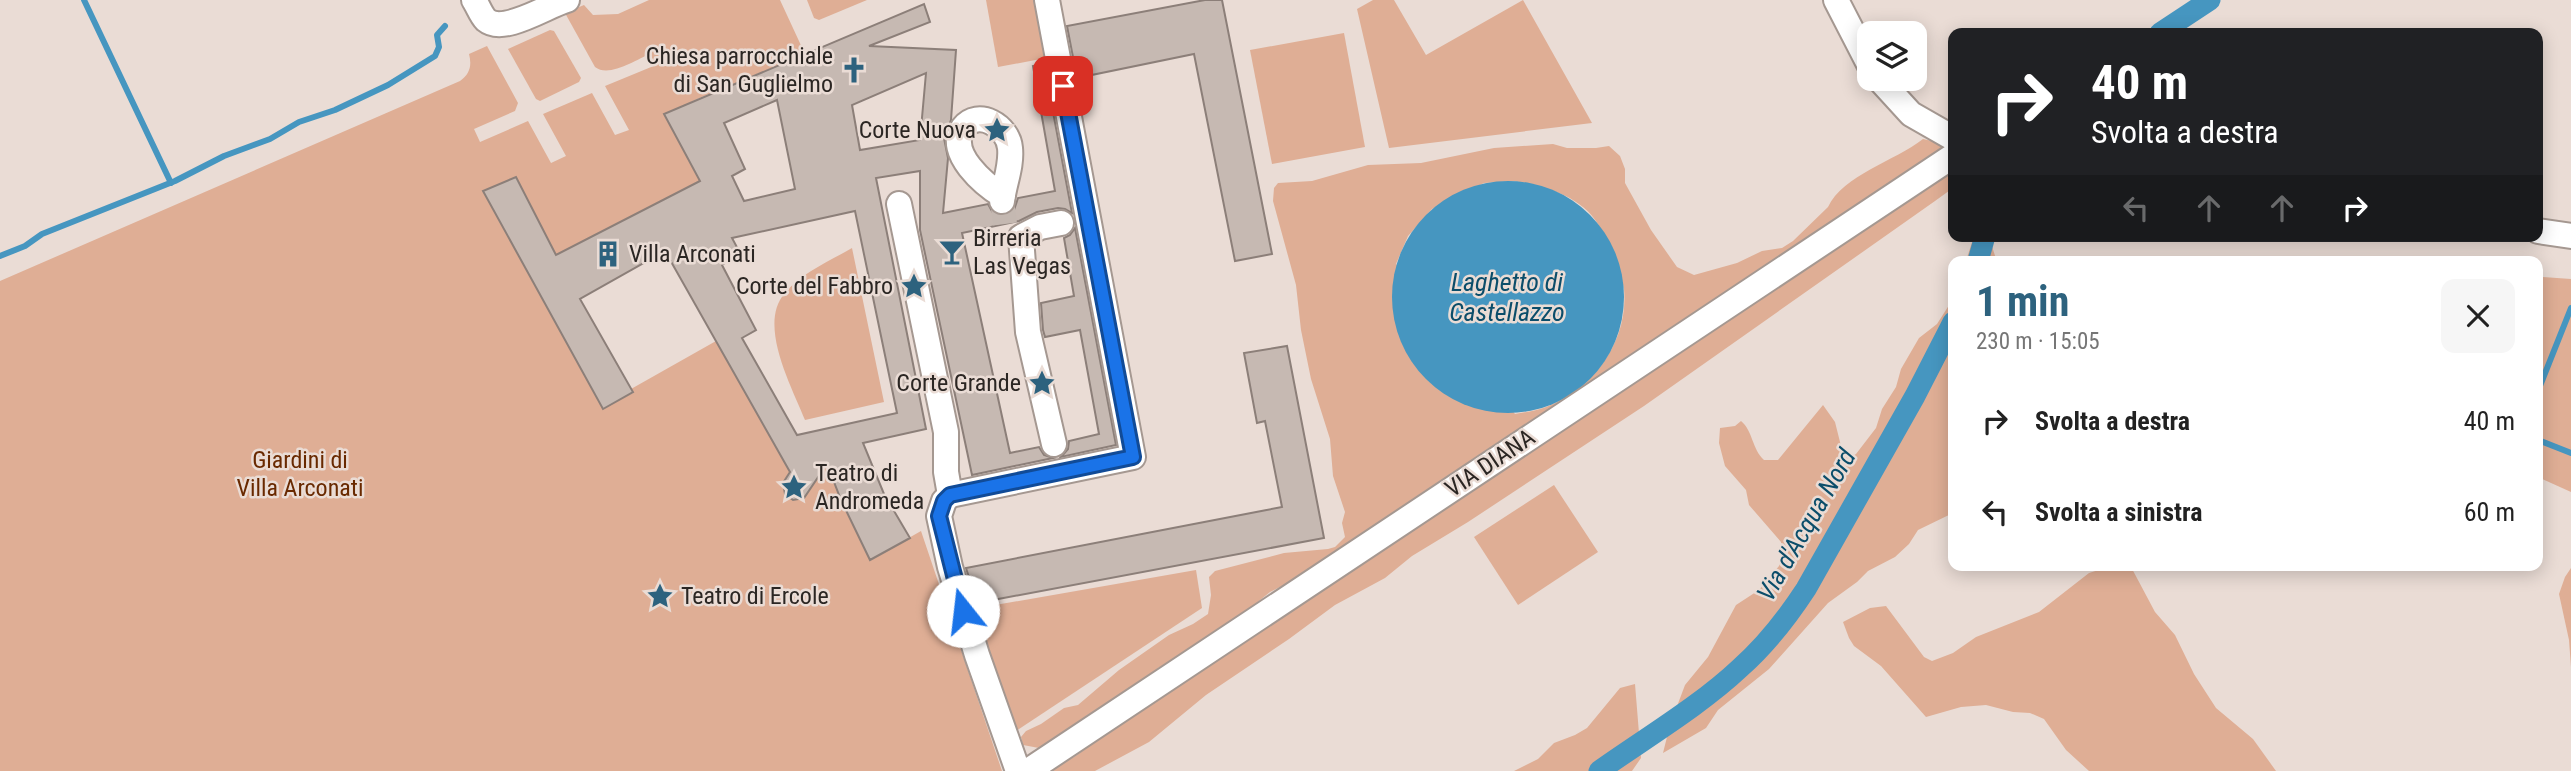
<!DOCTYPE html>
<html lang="it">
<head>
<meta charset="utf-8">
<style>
  :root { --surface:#fff; --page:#f6f6f6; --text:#222; --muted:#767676; --accent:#2d627e }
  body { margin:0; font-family:"Roboto Condensed",sans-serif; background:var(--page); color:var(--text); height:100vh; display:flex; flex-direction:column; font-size:26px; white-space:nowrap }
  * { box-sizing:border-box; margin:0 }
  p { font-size:23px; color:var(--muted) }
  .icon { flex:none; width:38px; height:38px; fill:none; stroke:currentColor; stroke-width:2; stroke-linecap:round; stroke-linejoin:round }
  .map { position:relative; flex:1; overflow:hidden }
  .panel { position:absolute; left:1948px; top:256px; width:595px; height:315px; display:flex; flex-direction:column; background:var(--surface); border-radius:14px; box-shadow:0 4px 18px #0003 }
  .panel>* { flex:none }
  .banner { position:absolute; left:1948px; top:28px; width:595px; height:214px; border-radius:14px; box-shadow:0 4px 18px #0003; background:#202124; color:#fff; overflow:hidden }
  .buttons { position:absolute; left:1857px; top:21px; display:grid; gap:14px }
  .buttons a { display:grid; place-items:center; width:70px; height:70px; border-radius:14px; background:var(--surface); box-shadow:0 4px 18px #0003; font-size:35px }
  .pin { position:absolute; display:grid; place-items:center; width:60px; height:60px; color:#fff; margin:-30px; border-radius:14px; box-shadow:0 4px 10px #0006 }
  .me { position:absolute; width:77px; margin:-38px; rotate:344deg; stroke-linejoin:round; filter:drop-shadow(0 0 5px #0008) }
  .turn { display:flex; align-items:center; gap:24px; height:147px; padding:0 28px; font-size:32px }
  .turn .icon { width:91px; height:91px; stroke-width:2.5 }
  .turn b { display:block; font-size:49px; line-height:60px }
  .lanes { display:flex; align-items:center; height:66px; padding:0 28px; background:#0003; justify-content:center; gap:35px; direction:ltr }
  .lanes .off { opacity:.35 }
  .round { display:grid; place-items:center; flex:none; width:74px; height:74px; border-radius:14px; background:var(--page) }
  .overview { display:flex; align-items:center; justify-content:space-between; height:119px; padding:0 28px }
  h1 { font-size:42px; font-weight:700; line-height:52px; color:var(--accent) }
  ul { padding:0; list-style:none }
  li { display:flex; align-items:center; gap:21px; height:91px; padding:0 28px }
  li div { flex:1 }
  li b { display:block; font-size:26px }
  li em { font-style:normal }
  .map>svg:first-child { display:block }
  .green { fill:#dfae95; fill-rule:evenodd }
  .water { fill:#4696c0 }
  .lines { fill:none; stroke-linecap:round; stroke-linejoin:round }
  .stream { stroke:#4696c0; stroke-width:6 }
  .canal { stroke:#4696c0; stroke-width:21 }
  .building { fill:#c6b9b2; stroke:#8c7f79; stroke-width:2; fill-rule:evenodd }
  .minor-tunnel { stroke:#c4b8b1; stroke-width:24; stroke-dasharray:24 12; stroke-linecap:butt }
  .minor-casing { stroke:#a59891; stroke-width:28 }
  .minor { stroke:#fff; stroke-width:24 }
  .route-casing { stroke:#114b97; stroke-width:18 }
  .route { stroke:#1a73e8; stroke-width:12 }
  .labels { text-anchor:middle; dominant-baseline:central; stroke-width:5; stroke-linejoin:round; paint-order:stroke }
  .poi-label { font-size:24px; fill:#2b2623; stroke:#eadcd5; text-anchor:end }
  .park-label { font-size:24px; fill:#692900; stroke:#eadcd5 }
  .street-label { font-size:24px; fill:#2b2623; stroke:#eadcd5 }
  .water-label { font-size:26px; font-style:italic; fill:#0b4d6a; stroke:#eadcd5 }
</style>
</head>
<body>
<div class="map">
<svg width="2571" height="771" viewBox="0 0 2571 771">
  <rect width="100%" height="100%" fill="#eadcd5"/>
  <g class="green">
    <path d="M649 0H780L805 54 697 99 665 116 700 181 556 255 516 177 483 191 603 408 633 393 631 389 716 341 784 461 822 451 841 500 870 560 921 531 1002 771H0V281L460 81C470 74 472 65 469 54L487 46 518 103 515 111 474 129 480 142 528 121 551 163 566 156 543 114 592 93 615 135 629 130 605 86 656 65 650 54C635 60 609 78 595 67L565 13 584 5 593 15 618 14Z"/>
    <path d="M807 0H867L819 20 814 18Z"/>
    <path d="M986 0H1035L1046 58 998 67Z"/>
    <path d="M1373 0H1394L1426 55 1523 0 1592 123 1389 148 1357 9Z"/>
    <path d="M550 30 554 31 581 78 579 82 540 101 536 99 508 49Z"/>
    <path d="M1344 33 1365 147 1272 164 1250 50Z"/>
    <path d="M1923 139 1945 144 1949 153 1302 576 1270 592 1212 639 1158 668 1152 675 1086 716 1076 727 1051 745 1039 748 1023 745 1021 737 1026 731 1041 724 1064 708 1078 705 1119 670 1169 635 1193 624 1208 614 1211 595 1209 577 1215 571 1284 553 1328 549 1335 547 1345 537 1342 523 1345 512 1333 476 1330 439 1311 379 1301 330 1296 285 1273 201 1274 188 1278 183 1312 181 1368 165 1421 163 1494 148 1553 144 1567 148H1596L1609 146 1620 156 1625 169V183L1651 230 1677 267 1694 275 1737 263 1762 251 1782 248 1793 241 1828 207C1843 175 1895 161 1923 139ZM1514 181C1544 186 1581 196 1598 224 1604 234 1607 248 1612 259 1616 268 1623 279 1624 289 1629 341 1593 389 1546 407 1537 411 1525 412 1515 414L1396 264 1408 236 1432 209 1484 183Z"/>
    <path d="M1953 166V188L1935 201 1644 406 1468 522 1412 556 1385 578 1335 605 1289 639 1206 695 1149 742 1095 771H1048L1074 757 1216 656 1254 636 1278 617Z"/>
    <path d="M1974 236H1991V243L1996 259 1999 261H1966Z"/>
    <path d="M852 248 884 402 805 420C792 387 757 324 785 293 801 273 830 261 852 248Z"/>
    <path d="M2543 277 2571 279V492L2538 477V285Z"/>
    <path d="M1953 299V513L1918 530 1909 544 1895 557 1868 571 1857 582 1828 603 1769 669 1718 710 1706 728 1663 753 1670 725 1685 685 1708 657 1736 605 1759 590 1779 566 1782 558 1781 542 1749 505 1746 490 1725 466 1719 443 1720 428 1735 426 1741 421C1753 431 1752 449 1764 460H1778L1823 405 1835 422 1843 454 1849 458 1856 454 1876 428 1882 409 1896 387 1901 369 1919 338 1937 324Z"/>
    <path d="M1554 485 1598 552 1518 605 1474 537Z"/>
    <path d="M2115 565H2130L2155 612 2175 635 2194 674 2216 708 2253 739 2276 771H2089L2066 750 2044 719 2030 713 2013 712 1986 705 1961 707 1926 717 1881 666 1854 646 1849 638 1843 622 1870 608 1886 606 1924 657 1932 661 1953 653 1976 637 2039 612 2089 573Z"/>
    <path d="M2571 568V667L2569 640 2559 594 2565 577Z"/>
    <path d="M1196 570 1202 608 1016 731 988 654 978 608Z"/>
    <path d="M1635 684 1641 758 1632 771H1514L1538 759 1554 743 1575 735 1587 728 1620 688Z"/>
  </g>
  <circle class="water" cx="1508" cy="297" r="116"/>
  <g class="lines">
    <g class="stream">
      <path d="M84 0 171 183"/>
      <path d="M0 256 25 246 42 234 175 181 224 156 270 139 299 122 335 110 388 85 435 56 439 47 437 35 445 26"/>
      <path d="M2538 391 2571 308"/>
      <path d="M2538 440 2571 453"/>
    </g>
    <g class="canal">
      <path d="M2160 33 2210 0"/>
      <path d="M1978 261 1985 236"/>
      <path d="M1599 771C1644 739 1701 705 1740 668 1766 645 1787 618 1806 589L1915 396 1953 322"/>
    </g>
  </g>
  <g class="building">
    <path d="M1205 0H1222L1272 254 1235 261 1194 54 1077 78 1067 26Z"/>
    <path d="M924 4 930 22 869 46 956 50 951 120 944 138 948 158 943 213 988 204 993 213 1007 215 1014 210 1018 198 1055 191 1033 66 1044 64 1072 213 1065 209 1058 208 1037 212 1019 221 962 233 1010 453 1039 447 1044 455 1053 458 972 475 920 230V171L876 178 926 429 863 443 884 494 910 538 870 560 841 500 827 464 804 498 793 500 785 494 783 483 790 472 665 251 580 299 633 392 603 409 483 191 516 177 556 255 700 181 664 114ZM926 73 920 140 860 150 852 105ZM777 100 795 189 744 201 732 176 745 169 724 123ZM855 211 897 413 797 435 742 338 756 330 722 265 740 253 732 238Z"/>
    <path d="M1075 228 1116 445 1061 457 1068 449 1069 441 1099 434 1080 330 1045 337 1043 330 1041 303 1074 296 1064 238 1070 235Z"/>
    <path d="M1287 346 1324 538 977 603 966 568 1282 507 1265 421 1257 423 1244 353Z"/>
  </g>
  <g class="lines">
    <path class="minor-tunnel" d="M1002 201 1005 224"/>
    <g class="minor-casing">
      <g id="minor">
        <path d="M474 0C478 6 481 15 486 20 504 35 548 5 567 0"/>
        <path d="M1836 0 1869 64"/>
        <path d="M1879 79 1911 114 1953 138"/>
        <path d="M1002 201C1004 184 1012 166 1010 148 1008 126 978 108 963 128 946 153 985 185 1003 196"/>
        <path d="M899 204 946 432V472L950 495"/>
        <path d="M2538 231 2571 236"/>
        <path d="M1054 444 1028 332 1021 237 1040 227 1061 223"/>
        <path d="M1018 771 977 655 950 567 939 516 944 501 950 495 1133 457 1047 0"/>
        <path d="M1028 771 1953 156"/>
      </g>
    </g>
    <use href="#minor" class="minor"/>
  </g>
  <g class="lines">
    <g class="route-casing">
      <path id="route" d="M963 611 939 516 944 501 950 495 1133 457 1063 86"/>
    </g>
    <use href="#route" class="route"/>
  </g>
  <defs>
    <g id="church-bare" transform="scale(2.1)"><path d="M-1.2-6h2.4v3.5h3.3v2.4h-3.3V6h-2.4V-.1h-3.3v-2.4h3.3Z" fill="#2d627e" stroke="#eadcd5" stroke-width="2.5" paint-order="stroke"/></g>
    <g id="sight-bare" transform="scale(2.1)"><path d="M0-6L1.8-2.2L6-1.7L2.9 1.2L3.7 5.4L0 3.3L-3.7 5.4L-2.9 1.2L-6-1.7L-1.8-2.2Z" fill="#2d627e" stroke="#eadcd5" stroke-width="2.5" paint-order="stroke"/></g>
    <g id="bar-bare" transform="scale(2.1)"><path d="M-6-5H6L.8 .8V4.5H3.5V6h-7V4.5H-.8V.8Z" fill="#2d627e" stroke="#eadcd5" stroke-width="2.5" paint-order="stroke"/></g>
    <g id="building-bare" transform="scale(2.1)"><path d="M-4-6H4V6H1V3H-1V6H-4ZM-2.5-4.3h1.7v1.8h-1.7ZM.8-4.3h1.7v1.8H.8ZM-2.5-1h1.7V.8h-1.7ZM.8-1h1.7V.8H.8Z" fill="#2d627e" stroke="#eadcd5" stroke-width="2.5" paint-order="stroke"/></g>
  </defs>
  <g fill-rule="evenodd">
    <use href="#church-bare" x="854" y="70"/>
    <use href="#sight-bare" x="997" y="130"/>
    <use href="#bar-bare" x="952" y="252"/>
    <use href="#building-bare" x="608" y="254"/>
    <use href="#sight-bare" x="914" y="286"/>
    <use href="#sight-bare" x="1042" y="383"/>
    <use href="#sight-bare" x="794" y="487"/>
    <use href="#sight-bare" x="660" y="596"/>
  </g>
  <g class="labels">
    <g class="poi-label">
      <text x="833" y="56">Chiesa parrocchiale<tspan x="833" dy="28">di San Guglielmo</tspan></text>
      <text x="976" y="130">Corte Nuova</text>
      <text x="973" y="238" text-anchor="start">Birreria<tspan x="973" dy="28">Las Vegas</tspan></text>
      <text x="629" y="254" text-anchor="start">Villa Arconati</text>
      <text x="893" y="286">Corte del Fabbro</text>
      <text x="1021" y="383">Corte Grande</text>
      <text x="815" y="473" text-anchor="start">Teatro di<tspan x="815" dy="28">Andromeda</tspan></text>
      <text x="681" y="596" text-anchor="start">Teatro di Ercole</text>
    </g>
    <g class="park-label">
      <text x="300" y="460">Giardini di<tspan x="300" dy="28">Villa Arconati</tspan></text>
    </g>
    <g class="street-label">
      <text transform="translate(1490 463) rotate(-34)">VIA DIANA</text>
    </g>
    <g class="water-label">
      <text x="1507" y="282">Laghetto di<tspan x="1507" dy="30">Castellazzo</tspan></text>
      <text transform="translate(1806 525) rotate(-60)">Via d'Acqua Nord</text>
    </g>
  </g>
</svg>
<div class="buttons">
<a><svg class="icon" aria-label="layers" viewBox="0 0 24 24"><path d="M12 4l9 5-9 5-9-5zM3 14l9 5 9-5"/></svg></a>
</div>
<div class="pin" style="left:1063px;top:86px;background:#d93025"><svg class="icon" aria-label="arrive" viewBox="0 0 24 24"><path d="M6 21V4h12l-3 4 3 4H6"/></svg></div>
<svg class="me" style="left:963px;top:611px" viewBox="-20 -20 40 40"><circle r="19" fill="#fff"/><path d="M0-13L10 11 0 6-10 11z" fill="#1a73e8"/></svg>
<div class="banner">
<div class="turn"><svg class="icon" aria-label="right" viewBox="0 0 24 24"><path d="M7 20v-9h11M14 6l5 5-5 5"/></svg><div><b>40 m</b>Svolta a destra</div></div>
<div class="lanes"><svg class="icon off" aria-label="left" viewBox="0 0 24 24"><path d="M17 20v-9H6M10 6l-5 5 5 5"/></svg><svg class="icon off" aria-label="ahead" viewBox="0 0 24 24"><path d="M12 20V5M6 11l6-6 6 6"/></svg><svg class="icon off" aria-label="ahead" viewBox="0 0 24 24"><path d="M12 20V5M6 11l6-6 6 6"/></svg><svg class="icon" aria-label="right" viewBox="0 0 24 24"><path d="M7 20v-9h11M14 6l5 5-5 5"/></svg></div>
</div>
<section class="panel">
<div class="overview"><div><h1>1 min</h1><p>230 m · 15:05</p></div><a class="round"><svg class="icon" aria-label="close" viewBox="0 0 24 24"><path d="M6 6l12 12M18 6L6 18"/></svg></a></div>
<ul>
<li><svg class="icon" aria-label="right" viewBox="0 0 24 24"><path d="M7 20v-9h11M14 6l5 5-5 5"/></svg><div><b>Svolta a destra</b></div><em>40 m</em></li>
<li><svg class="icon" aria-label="left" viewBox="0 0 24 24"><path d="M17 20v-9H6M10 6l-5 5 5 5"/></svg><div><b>Svolta a sinistra</b></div><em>60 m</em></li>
</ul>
</section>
</div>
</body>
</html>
